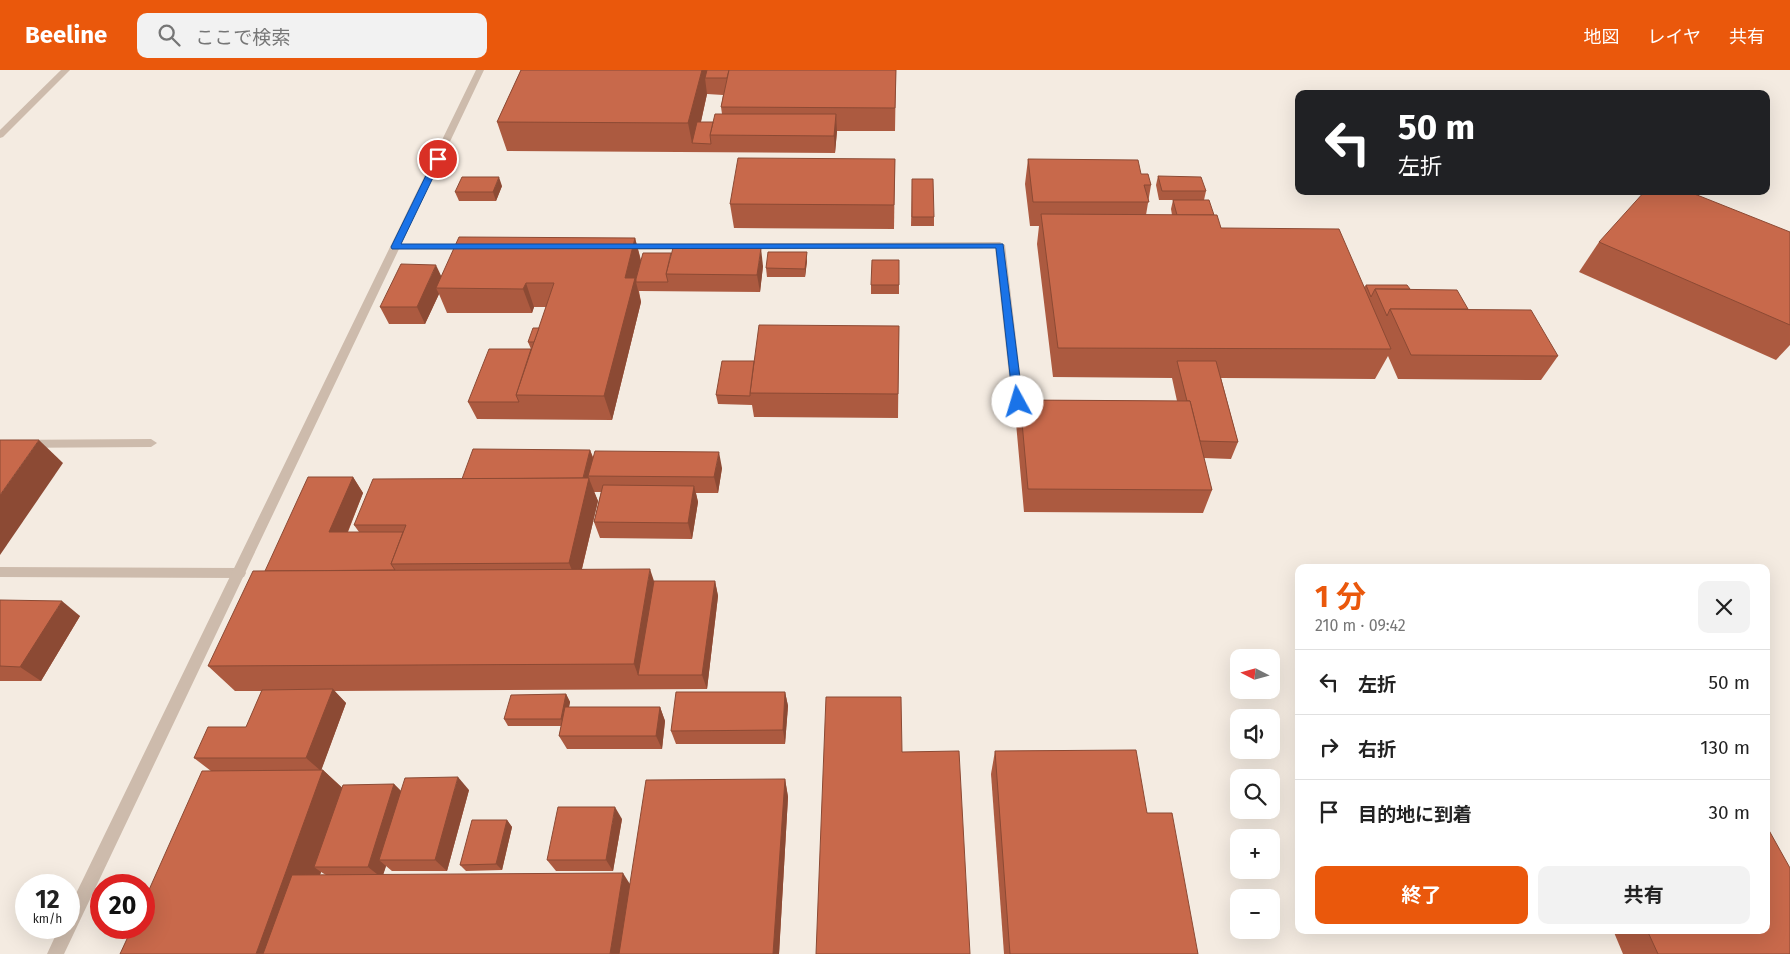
<!DOCTYPE html>
<html lang="ja">
<head>
<meta charset="utf-8">
<style>
  :root { --surface:#fff; --page:#f2f2f2; --text:#222; --muted:#767676; --line:#e0e0e0; --accent:#ea580c }
  body { margin:0; font-family:"Fira Sans","Noto Sans JP",sans-serif; background:var(--page); color:var(--text); height:100vh; display:flex; flex-direction:column; font-size:19px; white-space:nowrap }
  * { box-sizing:border-box; margin:0 }
  p { font-size:16px; color:var(--muted) }
  .icon { flex:none; width:28px; height:28px; fill:none; stroke:currentColor; stroke-width:2; stroke-linecap:round; stroke-linejoin:round }
  .map { position:relative; flex:1; overflow:hidden }
  .panel { position:absolute; left:1295px; top:494px; width:475px; height:370px; display:flex; flex-direction:column; background:var(--surface); border-radius:10px; box-shadow:0 5px 20px #0002 }
  .panel>* { flex:none }
  .banner { position:absolute; left:1295px; top:20px; width:475px; height:105px; border-radius:10px; box-shadow:0 5px 20px #0002; background:#202124; color:#fff; overflow:hidden }
  .needle { width:32px; rotate:276deg }
  .tools { position:absolute; left:1230px; top:579px; display:grid; gap:10px }
  .tools a { display:grid; place-items:center; width:50px; height:50px; border-radius:10px; background:var(--surface); box-shadow:0 5px 20px #0002; font-size:25px }
  .speed { position:absolute; left:15px; top:804px; display:flex; gap:10px; font-size:25px; font-weight:700; text-align:center }
  .speed>* { display:grid; place-content:center; width:65px; height:65px; border-radius:50%; background:var(--surface); box-shadow:0 5px 20px #0002; line-height:1 }
  .speed small { font-size:12px; font-weight:400 }
  .speed .limit { border:8px solid #d22; background:#fff; color:#111 }
  .pin { position:absolute; display:grid; place-items:center; width:42px; height:42px; color:#fff; margin:-21px; border:2px solid #fff; border-radius:50%; box-shadow:0 1px 5px #0007 }
  .me { position:absolute; width:55px; margin:-28px; rotate:354deg; stroke-linejoin:round; filter:drop-shadow(0 0 4px #0008) }
  .turn { display:flex; align-items:center; gap:18px; height:105px; padding:0 20px; font-size:22px }
  .turn .icon { width:65px; height:65px; stroke-width:2.5 }
  .turn b { display:block; font-size:35px; line-height:42px }
  .round { display:grid; place-items:center; flex:none; width:52px; height:52px; border-radius:10px; background:var(--page) }
  .head { display:flex; align-items:center; justify-content:space-between; height:85px; padding:0 20px }
  h1 { font-size:30px; font-weight:700; line-height:38px; color:var(--accent) }
  .button { display:flex; gap:10px; margin-top:auto; padding:10px 20px }
  .button a { flex:1; height:58px; border-radius:10px; background:var(--accent); color:#fff; font-size:20px; font-weight:700; line-height:58px; text-align:center }
  .button a+a { background:var(--page); color:var(--text) }
  ul { padding:0; list-style:none }
  li { display:flex; align-items:center; gap:15px; height:65px; padding:0 20px; border-top:1px solid var(--line) }
  li div { flex:1 }
  li b { display:block; font-size:19px }
  li em { font-style:normal }
  header { display:flex; align-items:center; gap:30px; box-sizing:border-box; height:70px; padding:0 25px; background:var(--accent); color:#fff }
  header strong { font-size:24px }
  nav { display:flex; gap:28px; margin-inline-start:auto; font-size:18px }
  .search { width:350px; height:45px; background:var(--page); display:flex; align-items:center; gap:12px; box-sizing:border-box; padding:0 18px; border-radius:10px; color:var(--muted); font-size:19px }
  .map>svg:first-child { display:block }
  .lines { fill:none; stroke-linecap:round; stroke-linejoin:round }
  .lane { fill:#cdbbac; fill-rule:evenodd }
  .street { fill:#cdbbac; fill-rule:evenodd }
  .wall { fill:#ac5a40; fill-rule:evenodd }
  .shaded-wall { fill:#8c4a34 }
  .building { fill:#c8694b; stroke:#8c4a34 }
  .route { fill:#1a73e8; stroke:#114b97 }
</style>
</head>
<body>
<header>
<strong>Beeline</strong>
<div class="search"><svg class="icon" aria-label="search" viewBox="0 0 24 24"><circle cx="10" cy="10" r="6"/><path d="M15 15l6 6"/></svg>ここで検索</div>
<nav><a>地図</a><a>レイヤ</a><a>共有</a></nav>
</header>
<div class="map">
<svg width="1790" height="884" viewBox="0 0 1790 884">
  <rect width="100%" height="100%" fill="#f4ebe1"/>
  <g class="lines">
    <g class="lane">
      <path d="M1000 172 1005 175 1023 328 1038 329 1040 332 1038 335C1031 337 1017 338 1012 332L995 178 622 180 617 177 622 174Z"/>
      <path d="M395 174H472L477 177 472 180 391 179V175Z"/>
      <path d="M151 369 157 373 151 377 0 378V370Z"/>
      <path d="M0 497 239 498 244 499 246 503 244 507 239 508 0 507Z"/>
    </g>
    <g class="street">
      <path d="M61 0H70L3 67 0 68V60Z"/>
      <path d="M476 0H484L64 884H47L59 858H69V838Z"/>
    </g>
  </g>
  <g class="wall">
    <path d="M521 0H896L895 61H837L835 83 507 81 497 52ZM707 24 723 25 721 37 722 44 713 52H701Z"/>
    <path d="M895 89 894 159 734 158 730 134Z"/>
    <path d="M1028 89 1141 104 1151 115 1146 145H1172L1171 139 1173 130 1214 145 1221 158 1364 217 1366 215 1410 219 1468 239 1558 286 1541 310 1398 309 1388 286 1375 309 1221 308 1238 372 1231 389 1204 388 1212 420 1203 443 1024 442 1016 353 1020 330 1177 331 1172 308 1053 307 1037 174 1039 156H1030L1025 114Z"/>
    <path d="M1158 106 1206 121 1204 130H1159L1156 115Z"/>
    <path d="M912 109 934 147V156H911Z"/>
    <path d="M502 116 496 131H459L455 122Z"/>
    <path d="M1790 162V275L1776 290 1579 202 1599 172Z"/>
    <path d="M635 168 641 190 763 196 760 222 639 221 641 232 612 350 477 349 468 332 531 279 528 272 539 258 546 237H534L532 243H447L439 224 425 254H389L380 237 442 206Z"/>
    <path d="M899 190V224H871V215Z"/>
    <path d="M807 191 805 207H767L766 198Z"/>
    <path d="M899 256 898 348 754 347 752 335 718 334 716 325 754 291Z"/>
    <path d="M590 380 593 387 722 398 718 423H696L698 432 692 469 600 468 594 452 601 422H594L598 431 582 499 654 511H715L718 526 707 619 334 621 346 633 321 700H323L342 718 394 714 401 721 469 720 447 801H392L386 796 383 805 629 814 785 709 788 727 779 884H120L211 701 194 688 246 657 262 621H235L208 596 265 501 353 407 363 423 348 462H359L354 455 462 409ZM321 802 326 805H320Z"/>
    <path d="M0 530 80 546 41 611H0Z"/>
    <path d="M785 622 788 636 785 674H676L671 661Z"/>
    <path d="M566 624 570 632 569 637H660L665 651 662 679H567L559 666 561 656H508L504 649Z"/>
    <path d="M995 681 1147 743 1198 884H1004L991 704Z"/>
    <path d="M622 749 613 801H556L547 790Z"/>
    <path d="M507 750 512 757 502 800 466 801 460 795Z"/>
    <path d="M1613 860H1766L1790 884H1623Z"/>
  </g>
  <g class="shaded-wall">
    <path d="M702 0H713L705 8 707 24 696 73H692L688 53Z"/>
    <path d="M836 44 837 61 835 83 834 66Z"/>
    <path d="M499 107 502 116 496 131 493 122Z"/>
    <path d="M635 168 641 192 636 212 641 232 612 350 604 326 625 208Z"/>
    <path d="M761 178 763 196 760 222 757 205Z"/>
    <path d="M807 182V191L805 207V199Z"/>
    <path d="M436 195 444 212 436 218 439 224 425 254 417 237Z"/>
    <path d="M526 213 534 237 532 243 523 219Z"/>
    <path d="M39 370 63 393 0 485V425Z"/>
    <path d="M590 380 596 397 588 406 598 431 578 515 569 493 583 410Z"/>
    <path d="M719 382 722 398 718 423 714 407Z"/>
    <path d="M353 407 363 423 341 478 329 462Z"/>
    <path d="M694 416 698 432 692 469 688 453Z"/>
    <path d="M650 499 659 526 638 605 634 594Z"/>
    <path d="M715 511 718 526 707 619 702 605Z"/>
    <path d="M62 531 80 546 41 611 20 597Z"/>
    <path d="M333 619 346 633 321 701 306 688Z"/>
    <path d="M785 622 788 636 785 674 783 660Z"/>
    <path d="M566 624 570 632 565 656 561 649Z"/>
    <path d="M660 637 665 651 662 679 656 666Z"/>
    <path d="M323 700 348 723 314 797 321 802 292 884H256Z"/>
    <path d="M458 707 469 720 447 801 435 790Z"/>
    <path d="M785 709 788 727 779 884H773Z"/>
    <path d="M394 714 407 727 379 790 386 796 382 808 368 797Z"/>
    <path d="M615 737 622 749 613 801 606 790Z"/>
    <path d="M507 750 512 757 502 800 496 794Z"/>
    <path d="M623 803 633 819 623 884H610Z"/>
  </g>
  <g class="building">
    <path d="M521 0H702L688 53 497 52Z"/>
    <path d="M707 0H729L727 8H705Z"/>
    <path d="M729 0H896L895 38 721 37Z"/>
    <path d="M715 44H836L834 66 710 65Z"/>
    <path d="M697 52H713L710 65 711 74 692 73Z"/>
    <path d="M738 88 895 89 894 135 730 134Z"/>
    <path d="M1028 89 1138 90 1141 104H1148L1151 115H1144L1149 132H1033Z"/>
    <path d="M1158 106 1201 107 1206 121H1162Z"/>
    <path d="M462 107H499L493 122H455Z"/>
    <path d="M912 109H933L934 147H912Z"/>
    <path d="M1645 121H1687L1790 162V255L1599 172Z"/>
    <path d="M1173 130H1209L1214 145H1177Z"/>
    <path d="M1041 144 1217 145 1221 158 1339 159 1391 279 1058 278Z"/>
    <path d="M459 167 635 168 625 208H635L604 326 516 325 554 213H526L523 219 436 218Z"/>
    <path d="M673 178H761L757 205 666 204Z"/>
    <path d="M768 182H807L805 199 766 198Z"/>
    <path d="M643 183H671L666 204 668 212H636V209Z"/>
    <path d="M872 190H899V215H871Z"/>
    <path d="M401 194 436 195 417 237H380Z"/>
    <path d="M1366 215H1407L1410 219H1375L1371 227Z"/>
    <path d="M1375 219 1457 220 1468 239H1390L1387 246Z"/>
    <path d="M1390 239 1531 240 1558 286 1411 285Z"/>
    <path d="M759 255 899 256 898 324 750 323Z"/>
    <path d="M533 258H539L534 272H528Z"/>
    <path d="M489 279H531L516 325 519 332H468Z"/>
    <path d="M722 291H754L750 323V326L716 325Z"/>
    <path d="M1177 291H1216L1238 372 1200 371 1190 331H1187Z"/>
    <path d="M1020 330 1190 331 1212 420 1028 419Z"/>
    <path d="M0 370H39L0 425Z"/>
    <path d="M473 379 590 380 583 408 462 409Z"/>
    <path d="M595 381 719 382 714 407 588 406Z"/>
    <path d="M308 407H353L329 462H403L391 494 395 500 265 501Z"/>
    <path d="M589 408 569 493 391 494 406 455H354L373 409Z"/>
    <path d="M603 415 694 416 688 453 594 452Z"/>
    <path d="M650 499 634 594 208 596 253 501Z"/>
    <path d="M654 511H715L702 605H638Z"/>
    <path d="M0 530 62 531 20 597 0 596Z"/>
    <path d="M333 619 306 688H194L208 657H246L262 620Z"/>
    <path d="M676 622H785L783 660 671 661Z"/>
    <path d="M566 624 561 649H504L511 625Z"/>
    <path d="M826 627H901L902 682 959 681 970 884H816Z"/>
    <path d="M565 637H660L656 666H559Z"/>
    <path d="M1136 680 1147 743H1172L1198 884H1010L995 681Z"/>
    <path d="M323 700 256 884H120L132 858H144V831L202 701Z"/>
    <path d="M458 707 435 790H379L405 708Z"/>
    <path d="M785 709 773 884H619L646 710Z"/>
    <path d="M394 714 368 797H314L343 715Z"/>
    <path d="M558 737H615L606 790H547Z"/>
    <path d="M472 750H507L496 794 460 795Z"/>
    <path d="M1766 755 1790 798V884H1658L1647 860H1766Z"/>
    <path d="M623 803 610 884H263L292 805Z"/>
  </g>
  <path class="route" d="M438 86 442 89 401 174H1003L1023 332 1018 336 1013 332 996 178 392 179 391 177 434 89Z"/>
</svg>
<div class="tools">
<a><svg class="needle" viewBox="-14 -14 28 28"><path d="M0-13l5 13h-10z" fill="#e53935"/><path d="M0 13l5-13h-10z" fill="#767676"/></svg></a>
<a><svg class="icon" aria-label="sound" viewBox="0 0 24 24"><path d="M4 9h4l5-4v14l-5-4H4zM17 9q2 3 0 6"/></svg></a>
<a><svg class="icon" aria-label="search" viewBox="0 0 24 24"><circle cx="10" cy="10" r="6"/><path d="M15 15l6 6"/></svg></a>
<a>+</a>
<a>−</a>
</div>
<div class="speed"><div>12<small>km/h</small></div><div class="limit">20</div></div>
<div class="pin" style="left:438px;top:89px;background:#d93025"><svg class="icon" aria-label="arrive" viewBox="0 0 24 24"><path d="M6 21V4h12l-3 4 3 4H6"/></svg></div>
<svg class="me" style="left:1018px;top:332px" viewBox="-20 -20 40 40"><circle r="19" fill="#fff"/><path d="M0-13L10 11 0 6-10 11z" fill="#1a73e8"/></svg>
<div class="banner">
<div class="turn"><svg class="icon" aria-label="left" viewBox="0 0 24 24"><path d="M17 20v-9H6M10 6l-5 5 5 5"/></svg><div><b>50 m</b>左折</div></div>
</div>
<section class="panel">
<div class="head"><div><h1>1 分</h1><p>210 m · 09:42</p></div><a class="round"><svg class="icon" aria-label="close" viewBox="0 0 24 24"><path d="M6 6l12 12M18 6L6 18"/></svg></a></div>
<ul>
<li><svg class="icon" aria-label="left" viewBox="0 0 24 24"><path d="M17 20v-9H6M10 6l-5 5 5 5"/></svg><div><b>左折</b></div><em>50 m</em></li>
<li><svg class="icon" aria-label="right" viewBox="0 0 24 24"><path d="M7 20v-9h11M14 6l5 5-5 5"/></svg><div><b>右折</b></div><em>130 m</em></li>
<li><svg class="icon" aria-label="arrive" viewBox="0 0 24 24"><path d="M6 21V4h12l-3 4 3 4H6"/></svg><div><b>目的地に到着</b></div><em>30 m</em></li>
</ul>
<div class="button"><a>終了</a><a>共有</a></div>
</section>
</div>
</body>
</html>
